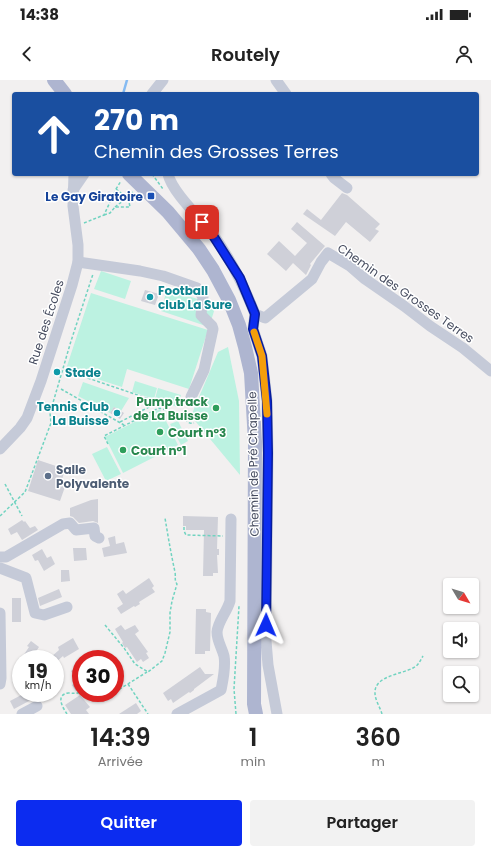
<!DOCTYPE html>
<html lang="fr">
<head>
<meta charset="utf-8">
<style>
  :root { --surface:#fff; --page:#f2f2f2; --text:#222; --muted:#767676; --accent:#0c2cf0 }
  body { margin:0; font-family:Poppins,sans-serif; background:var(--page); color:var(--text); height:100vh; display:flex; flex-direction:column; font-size:15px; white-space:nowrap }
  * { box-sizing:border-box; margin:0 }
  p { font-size:13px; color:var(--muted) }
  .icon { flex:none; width:22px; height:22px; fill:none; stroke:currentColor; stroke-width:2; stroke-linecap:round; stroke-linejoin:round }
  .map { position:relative; height:634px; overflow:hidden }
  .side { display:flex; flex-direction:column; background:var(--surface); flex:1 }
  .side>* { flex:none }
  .top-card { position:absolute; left:12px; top:12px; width:467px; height:84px; border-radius:4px; box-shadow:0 1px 3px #0004; background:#1a4fa0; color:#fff; overflow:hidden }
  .needle { width:26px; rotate:128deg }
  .fabs { position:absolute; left:443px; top:498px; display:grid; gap:8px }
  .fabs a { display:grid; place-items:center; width:36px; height:36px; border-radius:4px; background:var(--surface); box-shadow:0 1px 3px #0004; font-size:20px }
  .speed { position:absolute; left:12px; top:570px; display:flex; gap:8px; font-size:20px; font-weight:700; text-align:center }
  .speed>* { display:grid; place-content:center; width:52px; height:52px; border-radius:50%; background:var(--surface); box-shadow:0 1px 3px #0004; line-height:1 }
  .speed small { font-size:10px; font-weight:400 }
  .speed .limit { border:6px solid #d22; background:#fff; color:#111 }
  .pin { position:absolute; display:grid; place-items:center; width:34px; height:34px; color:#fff; margin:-17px; border-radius:8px; box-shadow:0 2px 6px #0006 }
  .me { position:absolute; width:44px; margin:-22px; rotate:1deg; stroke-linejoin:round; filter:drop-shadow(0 0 3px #0008) }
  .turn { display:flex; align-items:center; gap:14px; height:84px; padding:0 16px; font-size:18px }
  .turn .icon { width:52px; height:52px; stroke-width:2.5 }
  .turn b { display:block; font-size:28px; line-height:34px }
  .eta { display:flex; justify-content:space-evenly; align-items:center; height:68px; text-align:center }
  .eta b { font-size:24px; font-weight:600; line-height:28px }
  .primary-button { display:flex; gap:8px; margin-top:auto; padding:8px 16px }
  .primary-button a { flex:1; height:46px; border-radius:4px; background:var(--accent); color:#fff; font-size:16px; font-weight:600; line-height:46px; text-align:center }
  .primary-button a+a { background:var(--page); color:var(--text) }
  .status { display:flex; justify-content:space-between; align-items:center; height:28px; padding:0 20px; background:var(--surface); direction:ltr }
  .status svg { height:11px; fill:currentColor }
  header { display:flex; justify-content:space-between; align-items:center; height:52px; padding:0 16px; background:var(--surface); font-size:18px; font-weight:600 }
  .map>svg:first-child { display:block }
  .green { fill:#bcf2e1 }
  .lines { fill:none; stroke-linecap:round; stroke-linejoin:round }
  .stream { stroke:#86bbf2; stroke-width:2.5 }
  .building { fill:#cfd0d8 }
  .path { stroke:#71d3c0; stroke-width:1.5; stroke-dasharray:3 2; stroke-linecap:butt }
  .minor { stroke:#c5cad8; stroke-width:11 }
  .major { stroke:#aeb5d0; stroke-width:14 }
  .route-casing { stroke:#081d9c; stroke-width:10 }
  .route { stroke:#0c2cf0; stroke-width:7 }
  .slow { stroke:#f59e0b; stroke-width:7 }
  .transit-dot { fill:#1a4fb4; stroke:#fff; stroke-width:1.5 }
  .culture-dot { fill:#0f9aa8; stroke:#fff; stroke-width:1.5 }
  .leisure-dot { fill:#2e9e5b; stroke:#fff; stroke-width:1.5 }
  .service-dot { fill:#5c6f8a; stroke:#fff; stroke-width:1.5 }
  .labels { text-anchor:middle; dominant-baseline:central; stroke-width:3; stroke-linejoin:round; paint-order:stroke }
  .transit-label { font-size:12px; font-weight:bold; fill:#164399; stroke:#fff; text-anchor:end }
  .culture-label { font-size:12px; font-weight:bold; fill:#0d838f; stroke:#fff; text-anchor:start }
  .street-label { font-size:12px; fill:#464c5f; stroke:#fff }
  .leisure-label { font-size:12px; font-weight:bold; fill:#27864d; stroke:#fff; text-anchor:start }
  .service-label { font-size:12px; font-weight:bold; fill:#4e5e75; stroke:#fff; text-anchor:start }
</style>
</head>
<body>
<div class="status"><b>14:38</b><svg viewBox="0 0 49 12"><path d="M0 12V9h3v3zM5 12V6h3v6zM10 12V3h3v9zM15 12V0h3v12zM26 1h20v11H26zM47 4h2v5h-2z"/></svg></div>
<header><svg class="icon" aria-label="back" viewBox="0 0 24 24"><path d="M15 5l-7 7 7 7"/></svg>Routely<svg class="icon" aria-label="person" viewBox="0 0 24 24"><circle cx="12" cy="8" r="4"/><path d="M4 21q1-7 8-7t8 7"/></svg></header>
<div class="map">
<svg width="491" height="634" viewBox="0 0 491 634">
  <rect width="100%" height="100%" fill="#f2f0f0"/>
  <g class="green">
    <path d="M101 191 131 201 125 219 94 209Z"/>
    <path d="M167 209 216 225 209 247 161 231Z"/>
    <path d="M91 213 208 250 189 309 127 289 122 307 66 289Z"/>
    <path d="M228 267 239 321 240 395 191 336 218 272Z"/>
    <path d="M135 301 157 308 154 319 132 312Z"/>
    <path d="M83 302 129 318 121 331 114 327 110 333 78 316Z"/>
    <path d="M158 308 181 315 177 327 155 319Z"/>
    <path d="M160 329 178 365 123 393 105 357Z"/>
    <path d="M178 341 188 361 181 365 170 344Z"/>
    <path d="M107 367 121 394 106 401 92 374Z"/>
  </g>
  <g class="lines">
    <path class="stream" d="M123 14 127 0"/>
  </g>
  <g class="building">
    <path d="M342 113 347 115 380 144 375 149 379 151 370 162 346 142 335 156 303 134 307 129 321 140Z"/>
    <path d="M297 142 325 166 310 184 311 185 306 195 293 183 286 191 267 174 279 161 295 176 307 163 291 149Z"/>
    <path d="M145 210 159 214 155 225 141 221Z"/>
    <path d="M114 327 124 333 120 339 110 333Z"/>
    <path d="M38 380 65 389 61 403 66 404 60 421 28 411Z"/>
    <path d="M98 419V443L93 441 79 443 73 437 70 436V428L91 420Z"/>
    <path d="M183 436 218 437 217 469H219V475H217L218 493H213V496H203L204 450H186V446H183Z"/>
    <path d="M22 440 24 442 25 441 30 448 35 446 38 450 22 460 17 452 11 455 8 449Z"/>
    <path d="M115 456 116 464 124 462 127 473 104 477 102 468 110 466 108 458Z"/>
    <path d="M73 468H86L87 480 74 481Z"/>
    <path d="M42 469 47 478 51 476 55 484 44 491 38 480 35 481 32 475Z"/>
    <path d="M61 490H69L70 501 61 502Z"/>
    <path d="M149 498 154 506 152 508 155 512 139 522 140 524 135 527 134 526 121 534 117 528 123 524 117 514 123 510 126 514Z"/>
    <path d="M59 509 62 517 40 526 38 518Z"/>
    <rect x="12" y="518" width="9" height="24"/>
    <path d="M196 529H206V532L211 533 210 571H205V574H195Z"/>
    <path d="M121 545 125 550 135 545 139 551 135 554 148 572 146 573 149 578 143 582 141 579 137 582 127 567 125 568 122 563 123 562 115 549Z"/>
    <path d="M73 558 79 569 64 578 63 576 55 583V579H52L51 577 59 570 58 567Z"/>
    <path d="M31 561 39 567 31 579H21L29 567 27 566Z"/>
    <path d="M79 586 81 589V608L76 611 72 605 78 601 71 591Z"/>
    <path d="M200 587 205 594H214L194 609V610L190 613 189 612 173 623 171 619 168 621 163 613Z"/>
    <path d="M25 613H44L14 629 10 621Z"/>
    <path d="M80 615 90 627 86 630 89 634H71L65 625Z"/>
    <path d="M136 623 141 631 137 634H119Z"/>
  </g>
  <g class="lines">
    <g class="path">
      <path d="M152 94 163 109"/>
      <path d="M150 95 151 94"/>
      <path d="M116 109 127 118"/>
      <path d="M115 127 128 117"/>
      <path d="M104 135 110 133 115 127H130L128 117 133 112"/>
      <path d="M84 143 104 135 116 109 121 101"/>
      <path d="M64 290 167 325"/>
      <path d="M61 309 124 345"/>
      <path d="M120 342 151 326 153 321"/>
      <path d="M108 364 104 356 159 328C165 330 173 331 179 333 185 336 186 345 194 343"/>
      <path d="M5 404 22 436"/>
      <path d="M0 436 25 412 51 343 50 333 71 261 93 194"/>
      <path d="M184 447V451L186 455 223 456"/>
      <path d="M105 545 124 568 135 584 148 592 162 581 165 573 170 552V533L172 521 177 504C174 500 176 497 175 492 171 474 168 456 165 438"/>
      <path d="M128 604 148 634"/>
      <path d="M115 612 147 592"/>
      <path d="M102 613 105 619 114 613"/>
      <path d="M67 634C63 628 55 615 68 613 73 613 76 614 81 612"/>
      <path d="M236 634 234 609 239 526"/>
      <path d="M382 634C380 627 375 620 375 613 374 596 402 594 413 588 418 586 420 581 423 576"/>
    </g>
    <g class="minor">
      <path d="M276 0 286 14"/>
      <path d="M152 14 163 0"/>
      <path d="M168 94C172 112 200 138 212 153 230 178 244 206 255 234L265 238 312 199 321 182 328 173 350 186 365 199 404 226 430 246 463 268 491 291"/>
      <path d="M331 94 334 98 347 108"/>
      <path d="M73 110 84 94"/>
      <path d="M78 182 140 191 163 196 197 208 203 217 201 235 212 246 213 249 204 290 191 317"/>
      <path d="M255 234 253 249 262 276 267 321 268 373 266 561 268 585 277 634"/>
      <path d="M0 369 20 348 27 338 41 301 72 205 78 182V165L73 126 74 94"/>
      <path d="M0 477H6L63 444 70 443 76 450 94 448 95 456 99 458"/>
      <path d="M0 488 26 498 35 533 44 535 67 527"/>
      <path d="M0 533 1 598 0 604"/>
      <path d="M22 634 37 626"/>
      <path d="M177 634 221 610C223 600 226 587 224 576 222 568 217 561 217 552 218 541 227 532 230 521L231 439"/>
    </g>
    <g class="major">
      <path d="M54 0 65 14"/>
      <path d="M129 94 168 132 199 169 213 190 229 220 239 245 245 267 251 293 255 362 254 624 256 634"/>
    </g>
  </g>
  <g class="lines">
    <g class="route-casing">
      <path id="route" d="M202 142 212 154 240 198 255 234 253 249 262 276 267 321 268 373 266 545"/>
    </g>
    <use href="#route" class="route"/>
    <path class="slow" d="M254 252 262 276 267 334"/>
  </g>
  <rect class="transit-dot" x="147" y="112" width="8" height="8" rx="2"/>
  <g class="culture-dot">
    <circle cx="150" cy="217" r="4"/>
    <circle cx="57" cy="292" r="4"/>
    <circle cx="117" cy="333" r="4"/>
  </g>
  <g class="leisure-dot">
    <circle cx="216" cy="328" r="4"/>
    <circle cx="160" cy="352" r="4"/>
    <circle cx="123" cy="370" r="4"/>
  </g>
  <circle class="service-dot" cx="48" cy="396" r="4"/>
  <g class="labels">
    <g class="transit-label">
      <text x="143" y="116">Le Gay Giratoire</text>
    </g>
    <g class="culture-label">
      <text x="158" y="210">Football<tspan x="158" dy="14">club La Sure</tspan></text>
      <text x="65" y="292">Stade</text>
      <text x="109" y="326" text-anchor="end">Tennis Club<tspan x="109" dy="14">La Buisse</tspan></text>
    </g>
    <g class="street-label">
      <text transform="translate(406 213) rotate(35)">Chemin des Grosses Terres</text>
      <text transform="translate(46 242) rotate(-72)">Rue des Écoles</text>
      <text transform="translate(253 384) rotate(-91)">Chemin de Pré Chapelle</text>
    </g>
    <g class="leisure-label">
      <text x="208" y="321" text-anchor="end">Pump track<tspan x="208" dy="14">de La Buisse</tspan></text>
      <text x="168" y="352">Court n°3</text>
      <text x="131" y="370">Court n°1</text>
    </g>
    <g class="service-label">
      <text x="56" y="389">Salle<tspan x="56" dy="14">Polyvalente</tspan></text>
    </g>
  </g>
</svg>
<div class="fabs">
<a><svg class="needle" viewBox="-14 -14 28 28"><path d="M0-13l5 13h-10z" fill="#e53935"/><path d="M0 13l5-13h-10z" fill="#767676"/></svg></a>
<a><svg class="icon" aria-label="sound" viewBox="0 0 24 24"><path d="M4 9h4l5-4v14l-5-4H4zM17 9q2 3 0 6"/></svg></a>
<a><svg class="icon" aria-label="search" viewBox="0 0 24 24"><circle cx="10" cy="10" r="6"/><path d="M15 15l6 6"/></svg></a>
</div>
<div class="speed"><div>19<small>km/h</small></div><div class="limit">30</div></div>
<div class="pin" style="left:202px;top:142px;background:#d93025"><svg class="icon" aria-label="arrive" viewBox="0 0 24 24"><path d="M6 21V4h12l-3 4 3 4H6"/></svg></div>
<svg class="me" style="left:266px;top:545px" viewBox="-20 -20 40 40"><path d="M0-17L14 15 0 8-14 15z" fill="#0c2cf0" stroke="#fff" stroke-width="4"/></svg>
<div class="top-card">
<div class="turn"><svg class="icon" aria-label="ahead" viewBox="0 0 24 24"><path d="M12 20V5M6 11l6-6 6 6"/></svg><div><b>270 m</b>Chemin des Grosses Terres</div></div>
</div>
</div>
<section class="side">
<div class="eta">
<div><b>14:39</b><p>Arrivée</p></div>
<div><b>1</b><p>min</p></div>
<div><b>360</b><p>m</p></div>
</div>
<div class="primary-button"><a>Quitter</a><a>Partager</a></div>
</section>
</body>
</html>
